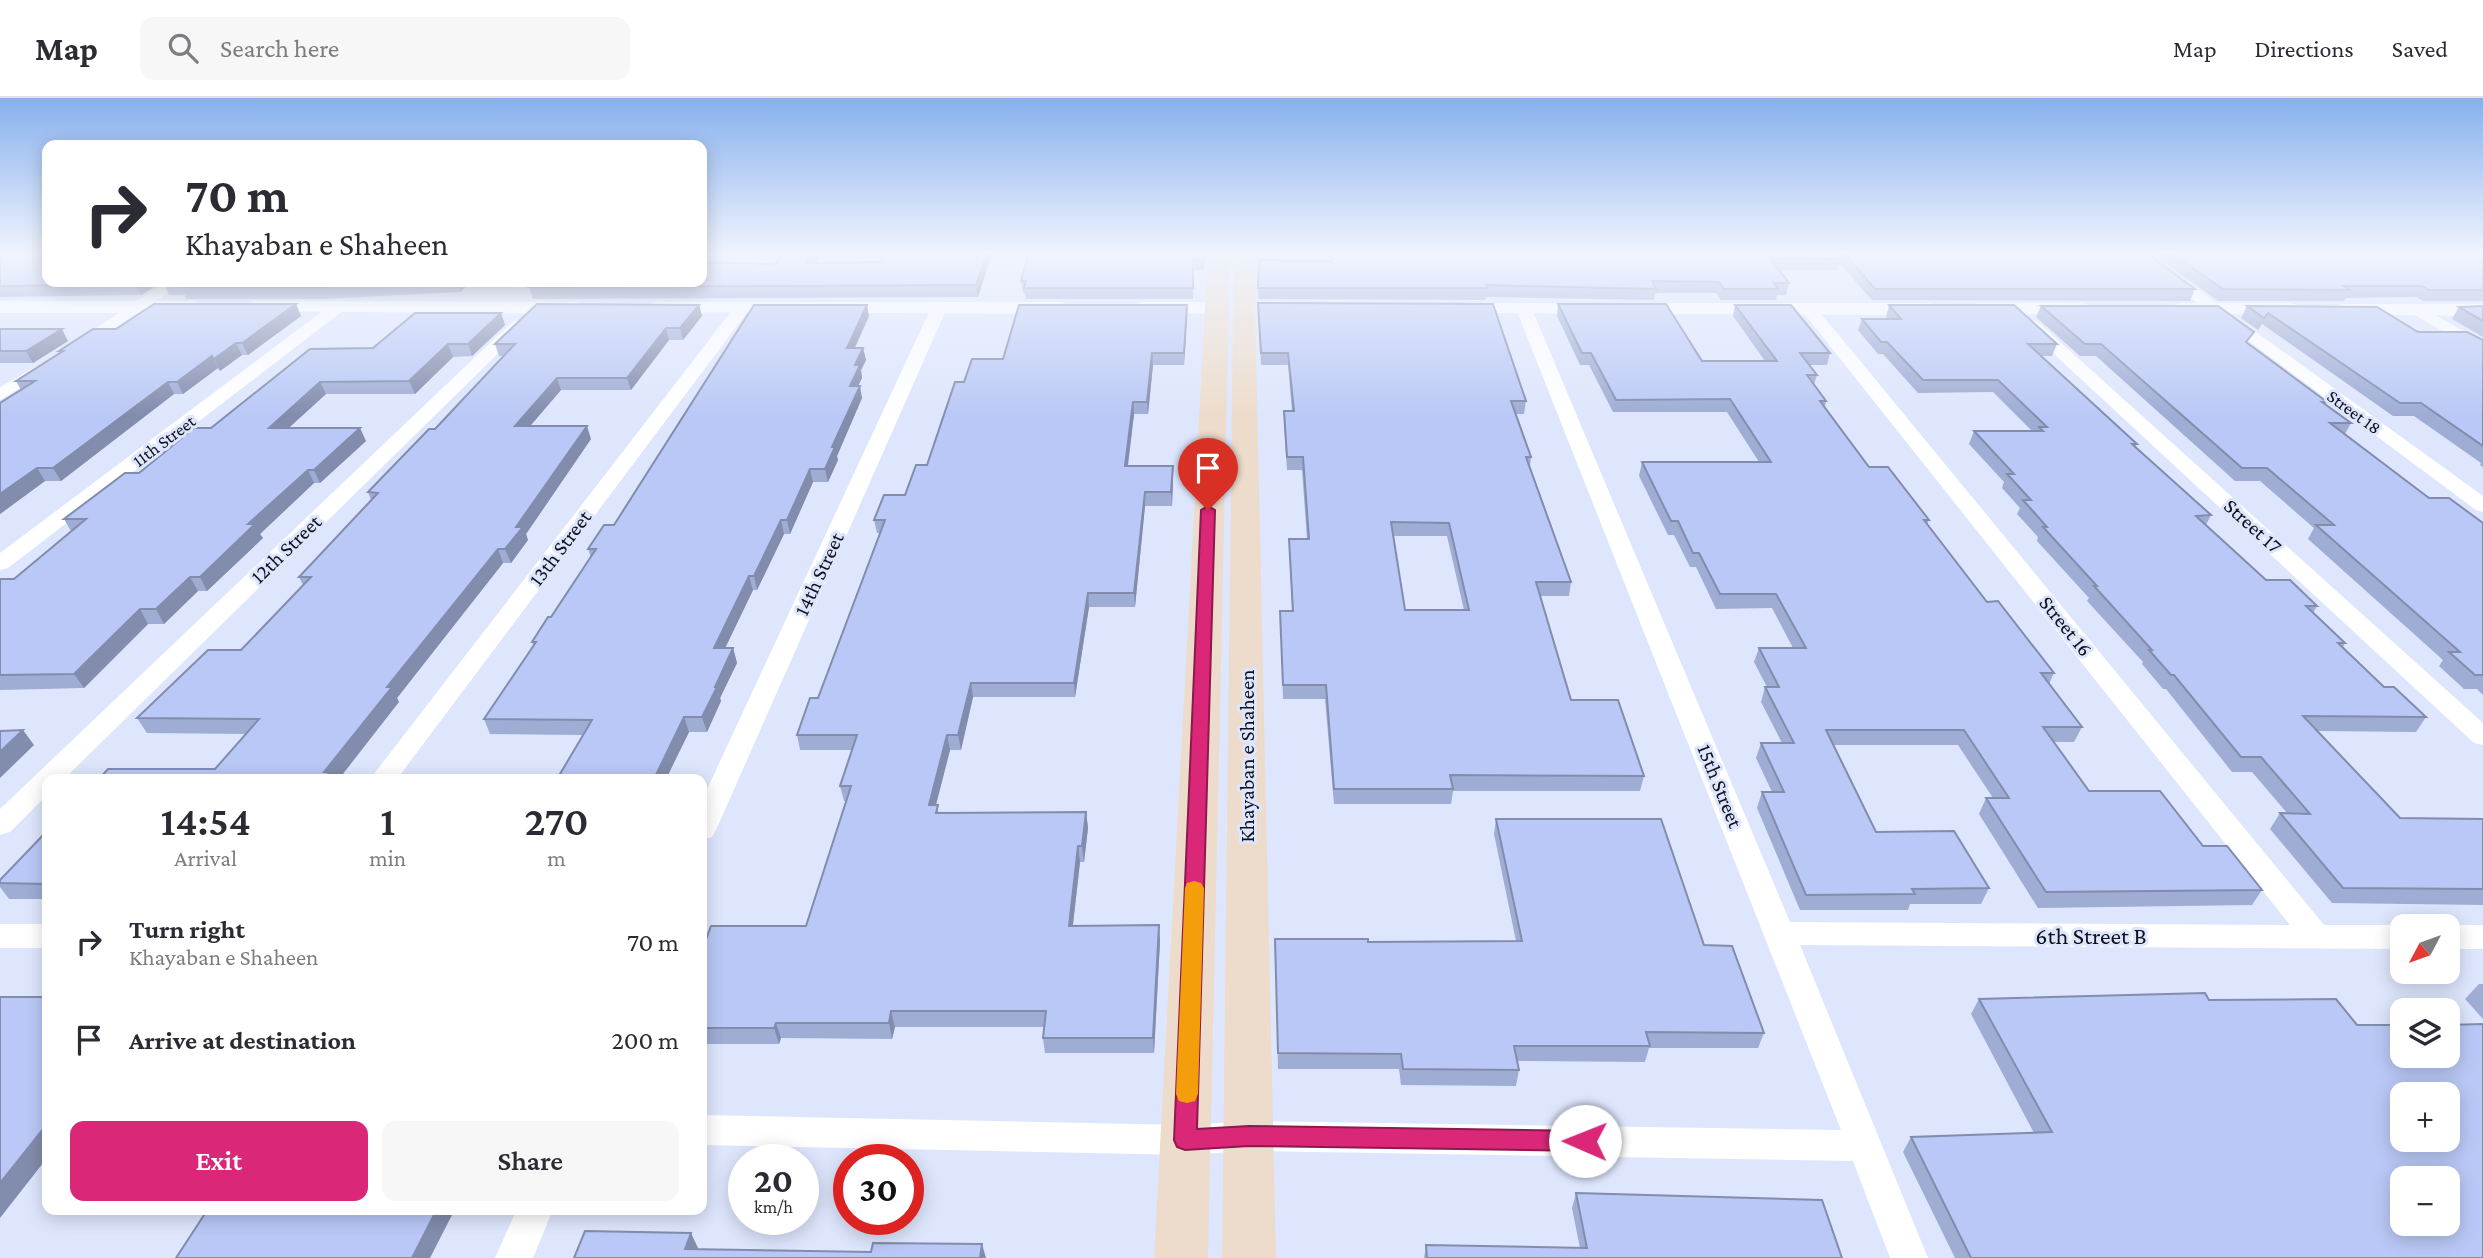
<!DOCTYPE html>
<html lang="en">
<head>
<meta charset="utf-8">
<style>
  :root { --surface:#fff; --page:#f7f7f7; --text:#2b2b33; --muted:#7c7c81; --line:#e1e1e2; --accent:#db2777 }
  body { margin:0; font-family:"Crimson Pro",serif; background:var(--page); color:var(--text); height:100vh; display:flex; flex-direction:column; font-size:26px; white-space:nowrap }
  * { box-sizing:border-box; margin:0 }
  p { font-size:23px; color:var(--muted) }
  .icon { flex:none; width:38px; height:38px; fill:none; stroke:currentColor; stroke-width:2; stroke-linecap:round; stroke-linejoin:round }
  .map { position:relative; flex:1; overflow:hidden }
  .side { position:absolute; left:42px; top:676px; width:665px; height:441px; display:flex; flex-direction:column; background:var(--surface); border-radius:14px; box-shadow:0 4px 18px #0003 }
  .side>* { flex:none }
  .hud { position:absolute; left:42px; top:42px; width:665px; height:147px; border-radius:14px; box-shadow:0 4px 18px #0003; background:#fff; color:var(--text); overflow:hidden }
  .needle { width:46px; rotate:229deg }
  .tools { position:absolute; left:2390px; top:816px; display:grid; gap:14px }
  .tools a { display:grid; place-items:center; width:70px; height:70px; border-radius:14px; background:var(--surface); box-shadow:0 4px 18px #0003; font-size:35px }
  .speed { position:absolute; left:728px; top:1046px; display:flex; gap:14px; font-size:35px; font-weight:700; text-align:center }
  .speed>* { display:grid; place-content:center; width:91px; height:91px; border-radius:50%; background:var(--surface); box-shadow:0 4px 18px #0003; line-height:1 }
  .speed small { font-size:18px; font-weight:400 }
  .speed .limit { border:10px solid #d22; background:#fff; color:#111 }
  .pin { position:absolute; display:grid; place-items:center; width:60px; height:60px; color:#fff; margin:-72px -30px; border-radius:50% 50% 50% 0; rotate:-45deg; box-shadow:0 0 7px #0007 }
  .pin .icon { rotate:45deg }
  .me { position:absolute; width:77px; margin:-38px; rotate:271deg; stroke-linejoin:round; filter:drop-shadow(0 0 5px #0008) }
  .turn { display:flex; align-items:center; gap:24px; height:147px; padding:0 28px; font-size:32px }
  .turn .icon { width:91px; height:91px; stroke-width:2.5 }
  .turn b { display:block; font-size:49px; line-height:60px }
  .eta { display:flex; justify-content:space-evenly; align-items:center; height:119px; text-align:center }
  .eta b { font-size:42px; font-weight:600; line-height:49px }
  .action { display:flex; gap:14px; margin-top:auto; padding:14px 28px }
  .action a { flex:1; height:80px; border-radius:14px; background:var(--accent); color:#fff; font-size:28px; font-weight:600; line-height:80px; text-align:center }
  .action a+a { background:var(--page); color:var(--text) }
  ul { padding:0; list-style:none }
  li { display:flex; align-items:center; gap:21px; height:98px; padding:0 28px }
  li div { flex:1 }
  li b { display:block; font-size:26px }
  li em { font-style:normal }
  header { display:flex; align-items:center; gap:42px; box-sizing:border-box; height:98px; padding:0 35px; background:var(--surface); border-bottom:2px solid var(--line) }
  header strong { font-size:33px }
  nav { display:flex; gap:38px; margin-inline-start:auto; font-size:24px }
  .search { width:490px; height:63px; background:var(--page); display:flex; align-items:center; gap:18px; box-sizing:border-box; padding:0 24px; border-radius:14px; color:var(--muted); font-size:26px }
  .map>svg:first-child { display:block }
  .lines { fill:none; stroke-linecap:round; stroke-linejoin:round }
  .minor { fill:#fff; fill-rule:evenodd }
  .tertiary { fill:#fff; fill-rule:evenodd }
  .secondary { fill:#eddccb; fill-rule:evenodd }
  .wall { fill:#9facd4; fill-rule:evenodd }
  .shaded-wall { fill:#828cac }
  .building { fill:#b9c8f6; stroke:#828cac; stroke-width:2; fill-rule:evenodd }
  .route { fill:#db2777; stroke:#8e194d; stroke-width:2 }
  .slow { fill:#f59e0b }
  .labels { text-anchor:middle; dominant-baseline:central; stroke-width:6; stroke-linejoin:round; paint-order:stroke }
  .far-street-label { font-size:18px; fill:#0f121c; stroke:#dee6fd }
  .street-label { font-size:21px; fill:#0f121c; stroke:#dee6fd }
  .near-street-label { font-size:24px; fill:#0f121c; stroke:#dee6fd }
</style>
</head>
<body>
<header>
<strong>Map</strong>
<div class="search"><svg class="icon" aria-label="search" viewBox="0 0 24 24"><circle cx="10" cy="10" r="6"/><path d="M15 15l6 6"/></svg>Search here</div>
<nav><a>Map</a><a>Directions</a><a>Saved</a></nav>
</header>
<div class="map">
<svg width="2483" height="1160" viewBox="0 0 2483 1160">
  <rect width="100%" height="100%" fill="#dee6fd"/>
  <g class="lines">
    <g class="minor">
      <path d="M2130 155H2147L2483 398V414L2476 412Z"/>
      <path d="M166 184H184L83 252H71L69 248Z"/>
      <path d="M338 204 344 206 346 209 344 212 8 470 0 472V455L332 206Z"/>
      <path d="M742 205 750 210 748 213 397 681H370L736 207Z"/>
      <path d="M939 205 947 210 716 732 712 739 702 742V702L931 210Z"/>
      <path d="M1524 206 1532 211 1790 824 2290 827 1803 214 1801 211 1809 206 1815 208 2324 827H2403V851L1800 847 1928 1160H1890L1853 1063 1249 1053 1185 1057 702 1047V1017L1185 1027 1249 1023 1841 1032 1516 211Z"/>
      <path d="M2417 207 2483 244V256L2411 215 2409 212Z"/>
      <path d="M518 222 524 224 526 227 524 230 64 681H47V697L10 734 0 737V711L512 224Z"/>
      <path d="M2033 223 2039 225 2483 625V647L2474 645 2027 231 2025 228Z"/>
      <path d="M44 264 50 265 53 269 50 273 0 302V289Z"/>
      <rect x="0" y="826" width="47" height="24"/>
      <rect x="2448" y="827" width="35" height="24"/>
      <path d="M517 1111H553L533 1160H495Z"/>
    </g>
    <g class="tertiary">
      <path d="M0 203H192L199 205 202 209 199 213 192 215H0Z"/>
      <path d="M254 203 577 204 584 206 587 210 584 214 577 216 247 213 244 209 247 205Z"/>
      <path d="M657 204H1060L1067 206 1070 210 1067 214 1060 216 650 214 647 210 650 206Z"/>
      <path d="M1143 204H1215L1222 206 1225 210 1222 214 1215 216 1136 214 1133 210 1136 206Z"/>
      <path d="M1452 205H1932L1939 207 1942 211 1939 215 1932 217 1445 215 1442 211 1445 207Z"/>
      <path d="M1977 205H2083L2090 207 2093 211 2090 215 2083 217 1970 215 1967 211 1970 207Z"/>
      <path d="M2180 205H2289L2296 207 2299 211 2296 215 2289 217 2173 215 2170 211 2173 207Z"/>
      <path d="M2341 206H2483V218L2334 216 2331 212 2334 208Z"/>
    </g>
    <g class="secondary">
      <path d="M1208 155H1230L1208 1160H1154Z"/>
      <path d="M1235 155H1257L1255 210 1276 1160H1222L1233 210Z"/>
    </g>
  </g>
  <g class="wall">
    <path d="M0 155 47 184H162L141 197 0 199Z"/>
    <path d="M992 155 978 199 533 201 529 189 772 166 881 164Z"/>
    <path d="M1205 155 1204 172H1193V201H1026L1025 195H1023L1021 183Z"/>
    <path d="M1329 155H2147L2195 191 2190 203 1872 202 1840 166 1838 172H1778L1789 185 1786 197H1777L1776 202H1721L1716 195H1655L1654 202 1486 199 1485 202 1258 201 1259 162 1330 163Z"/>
    <path d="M2151 155H2483V203H2423L2416 199 2346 200 2344 203H2218Z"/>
    <path d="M166 184H471L460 194 324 201H186L185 197H169L164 185Z"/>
    <path d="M1258 205 1526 303 1524 316H1515L1531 359 1530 368 1571 484 1569 498H1540L1571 602 1644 678 1640 693H1453L1451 706H1334L1325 601H1283L1280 513H1292L1289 441H1307L1302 372H1287L1284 325V313H1292L1288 267H1261ZM1393 438H1447L1464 512H1405Z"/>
    <path d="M296 206 301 218 248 257H242L220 273 218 270 183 296H174L61 383H45L0 416 21 292 16 283 60 255 59 253 116 231Z"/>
    <path d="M1558 206 1702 263H1765L1733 218 1735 207 1830 255 1827 267H1809L1817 277 1814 287 1826 303 1825 309 1869 369 1929 422 1927 426 1987 504 2054 575 2049 586 2082 629 2074 644H2053L2089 693 2203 748 2262 792 2252 807 2038 810 1979 716 1986 700H1993L1958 647H1834L1876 734 1989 790 1981 806H1910L1908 812H1800L1757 710 1762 694H1772L1756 660 1761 645H1782L1761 604 1765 589H1767L1754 564 1759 550H1793L1772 510 1716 511 1696 469H1690L1674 437H1668L1639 378 1642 364H1759L1727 314H1613L1589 267H1580L1557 218Z"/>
    <path d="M699 207 702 218 683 242H669L631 292H561L530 328 591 341 526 436 528 442 511 465H503L397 600 399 604 215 671 246 636 147 635 137 620 241 552 303 487 299 479 371 402 368 394 435 331 504 258H499L495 246Z"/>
    <path d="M1187 207 1184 267H1153L1148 316H1134L1128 368 1173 381 1172 408H1145L1135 509H1089L1075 599H973L961 652H950L936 707 939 715 1086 714 1088 730 1084 764H1080L1073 827 1160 843 1154 955H1045L1043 940 1044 929H895L892 941 781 940 779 946H702V852L806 828 846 703H844L840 688 852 652H800L797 637 818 600 880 435H877L874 422 905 397 927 367 964 284Z"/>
    <path d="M1889 207 2057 246 2052 258H2041L2137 346 2135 350 2211 417 2206 427 2266 482 2317 508 2313 515 2345 545 2343 549 2384 589 2426 619 2416 634 2317 633 2400 720 2483 721V807L2332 805 2270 731 2280 715H2287L2252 674H2232L2166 591H2163L2142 566 2143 564 2087 503 2089 500 2037 443 2038 439 2017 416 2020 410 2002 390 2004 384 1969 346 1974 333H2032L1993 294 1918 295 1883 256H1878L1858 232 1862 221H1888L1886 219Z"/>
    <path d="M2041 208 2248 246 2327 304 2326 307 2351 325 2345 336 2429 400 2483 425V597L2477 591H2464L2439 568 2443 562 2308 441 2314 430 2260 383H2235L2096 258H2080L2036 219Z"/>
    <path d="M2247 208 2483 242V369L2480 367 2481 365 2414 318H2393L2262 226 2258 232 2241 220Z"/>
    <path d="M2483 208V239L2452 221 2459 209Z"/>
    <path d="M501 215 505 227 472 258 453 259 415 296H326L289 330 366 343 320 385H314L260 436 263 440 207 493H198L164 526H148L84 590 0 592V481H14L71 433 64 421 211 330 373 250Z"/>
    <path d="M869 218 855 250H863L866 262 861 272 862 280 858 288 862 300 837 358 838 362 828 384H813L790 436H784L757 492H753L725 550H733L737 565 720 600 721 603 707 634H689L666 681H557L583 637 490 636 484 621 534 548 532 544 551 519 591 459 588 451 614 427Z"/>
    <path d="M0 231 68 243 33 265H0Z"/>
    <path d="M1496 721 1704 847 1764 935 1758 950H1649L1645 964 1517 963 1519 972 1516 988 1401 987 1399 971H1278L1275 841 1368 844 1516 843 1494 736Z"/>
    <path d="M47 733V801H9L0 789V782Z"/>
    <path d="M2479 886H2483V921L2465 901Z"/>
    <path d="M1979 901 2209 902 2483 1160H1955L1903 1054 1911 1039 2034 1035 1971 916Z"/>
    <path d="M1576 1095 1842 1160H1424L1426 1147 1580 1150 1572 1110Z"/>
  </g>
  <g class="shaded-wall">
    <path d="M813 155H822L809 176 807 165Z"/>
    <path d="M987 155H992L978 199 976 187Z"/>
    <path d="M138 184H162L141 197 135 186Z"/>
    <path d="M456 184H471L460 194Z"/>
    <path d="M296 206 301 218 248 257 242 245Z"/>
    <path d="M699 207 702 218 683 242 680 230Z"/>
    <path d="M867 207 869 218 849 262 847 250Z"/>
    <path d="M1187 207V219L1184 267V255Z"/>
    <path d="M501 215 505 227 472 258 468 246Z"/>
    <path d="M666 230 669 242 631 292 627 280Z"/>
    <path d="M62 231 68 243 33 265 26 253Z"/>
    <path d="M236 245 242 257 220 273 214 261Z"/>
    <path d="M448 246 453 259 415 296 409 283Z"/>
    <path d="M863 250 866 262 861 272 862 280 852 300 850 288 855 267Z"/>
    <path d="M1152 255 1153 267 1148 316 1147 304Z"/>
    <path d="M212 258 218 270 183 296 177 284Z"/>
    <path d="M557 280 561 292 519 341 515 328Z"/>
    <path d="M168 284 174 296 61 383 53 370Z"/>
    <path d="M320 284 326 296 275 342 269 330Z"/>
    <path d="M860 288 862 300 837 358 838 362 828 384 825 371 832 349Z"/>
    <path d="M1133 304 1134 316 1126 381 1125 368Z"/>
    <path d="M587 328 591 341 526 436 528 442 511 465 505 451 516 429Z"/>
    <path d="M360 330 366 343 320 385 314 372Z"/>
    <path d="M1173 368V381L1172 408 1171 394Z"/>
    <path d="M37 370 45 383 0 416V396Z"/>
    <path d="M810 371 813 384 790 436 787 422Z"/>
    <path d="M308 372 314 385 260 436 263 440 207 493 200 479 248 426Z"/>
    <path d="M1145 394V408L1135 509 1134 495Z"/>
    <path d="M781 422 784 436 757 492 754 478Z"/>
    <path d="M498 451 503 465 397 600 399 604 339 681H324V674L387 589Z"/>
    <path d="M749 478 753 492 718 565 714 550Z"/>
    <path d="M190 479 198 493 164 526 156 511Z"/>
    <path d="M1088 495 1089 509 1075 599 1074 585Z"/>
    <path d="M140 511 148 526 84 590 74 576Z"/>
    <path d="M733 550 737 565 720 600 721 603 707 634 702 619Z"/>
    <path d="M971 585 973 599 961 652 958 637Z"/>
    <path d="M684 619 689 634 666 681H654Z"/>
    <path d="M23 632 34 647 0 680V654Z"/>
    <path d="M947 637 950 652 932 722 929 707Z"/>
    <path d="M1086 714 1088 730 1084 764 1082 748Z"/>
    <path d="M1078 748 1080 764 1071 843 1069 828Z"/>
    <path d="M1159 827 1160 843 1154 955 1153 940Z"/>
    <path d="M891 913 895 929 892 941 889 925Z"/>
    <path d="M776 925 781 940 779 946 774 930Z"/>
    <path d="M47 1026V1060L0 1120V1085Z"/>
    <path d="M437 1111H455L430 1160H412Z"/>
    <path d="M691 1135 698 1150 695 1160 685 1151Z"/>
    <path d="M982 1146 986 1160H980Z"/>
  </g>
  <g class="building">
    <path d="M0 155H47V184H138L135 186 0 188Z"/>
    <path d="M782 155H813L807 165 881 164 885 155H987L976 187 529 189 535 184H702V164L772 166 776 165Z"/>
    <path d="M1029 155H1204V161H1193V190H1024L1026 183H1021Z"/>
    <path d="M1331 155H1836L1841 161 1770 160 1789 185H1774L1778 191H1724L1719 184 1652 183 1656 191 1486 187 1487 190H1258L1259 162 1331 163Z"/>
    <path d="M1844 155H2147L2195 191H1875Z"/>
    <path d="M2171 155H2483V192H2429L2422 188H2344L2350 192 2223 191Z"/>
    <path d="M166 184H432L319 189H181L187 185H164Z"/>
    <path d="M1258 205 1493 206 1526 303H1511L1531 359H1526L1571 484H1536L1571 602H1618L1644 678 1450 677 1453 691H1334L1326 587H1283L1280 513H1293L1289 441H1309L1303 359H1287L1284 313H1294L1288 255H1261ZM1391 424 1449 425 1469 512H1405Z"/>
    <path d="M154 206H296L242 245H236L214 261 212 258 177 284H168L53 370H37L0 396V305L35 283H16L63 253H59L93 231H116Z"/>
    <path d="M537 206 699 207 680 230H666L627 280H557L515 328H587L516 429H523L505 451H498L387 589H392L324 674H329L324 681H99L108 671H215L259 621 137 620 208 552H241L311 479H299L378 395 368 394 429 331H435L515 246H495Z"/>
    <path d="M1558 206H1666L1702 263H1777L1735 207H1791L1830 255H1800L1817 277H1807L1826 303H1820L1869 369H1888L1929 422H1924L1987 504 1998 503 2054 575H2041L2082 629H2043L2089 693H2160L2203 748H2227L2262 792 2046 794 1986 700H2009L1964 632H1826L1876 734 1954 733 1989 790 1912 791 1915 796 1806 797 1762 694H1784L1761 645H1794L1765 589H1779L1759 550H1806L1776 496H1720L1699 455H1693L1678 423H1671L1642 364H1771L1730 301 1616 302 1591 255H1582Z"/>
    <path d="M754 207H867L847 250H863L855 267H860L850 288H860L832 349H835L825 371H810L787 422H781L754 478H749L714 550H733L715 589H717L702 619H684L654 681H557L592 622 484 621 536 544H532L548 519H551L596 451H588L604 427H614Z"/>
    <path d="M1019 207H1187L1184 255H1152L1147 304H1133L1125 368H1173L1171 394H1145L1134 495H1088L1074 585H971L958 637H947L929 707H938L936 715 1086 714 1082 748H1078L1069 828 1159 827 1153 940H1043L1046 913H891L889 925H776L774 930H702V852L711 828H806L851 688H840L857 637H797L810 600H818L885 422H874L884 397H905L916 367H927L955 284H964L972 261H1003Z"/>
    <path d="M1889 207H2014L2057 246H2028L2137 346H2132L2211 417 2196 418 2266 482H2290L2317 508H2306L2345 545H2338L2384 589H2394L2426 619 2303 618 2400 720 2483 721V791L2343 790 2280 715 2310 716 2261 659H2241L2174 577H2171L2149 552H2152L2094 488H2097L2043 429H2047L2023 402H2031L2007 376H2014L1974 333H2043L2039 329H2047L1998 282H1923L1887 244H1881L1862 221H1901Z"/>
    <path d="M2041 208H2218L2254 234 2246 244 2327 304H2322L2351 325H2330L2429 400H2449L2483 425V577H2475L2449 554H2460L2316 427H2334L2267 370H2242L2101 246H2085Z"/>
    <path d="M2247 208 2377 209 2418 234H2467L2483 242V348L2421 305H2400L2268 215 2264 220Z"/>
    <path d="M2483 208V223L2459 209Z"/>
    <path d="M415 215H501L468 246H448L409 283 320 284 269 330H360L314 372H308L248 426H255L200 479H190L156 511H140L74 576 0 577V481H14L86 421H64L125 375H139L194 330H211L310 251 373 250Z"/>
    <path d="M0 231H62L26 253H0Z"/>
    <path d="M23 632 0 654V633Z"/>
    <path d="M1496 721H1661L1704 847 1732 848 1764 935 1646 934 1650 948H1514L1519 972 1403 971 1401 956 1278 955 1275 841H1368V844L1522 843Z"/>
    <path d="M47 733V786L0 785V782Z"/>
    <path d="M2205 895 2209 902 2336 901 2357 927H2403V957H2448V927L2483 926V1160H1971L1911 1039 2052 1034 1979 901ZM2403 996H2448V1041H2403ZM2403 1080H2448V1125H2403Z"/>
    <path d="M0 899H47V1026L0 1085Z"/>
    <path d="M1576 1095 1822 1102 1842 1160H1427L1426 1147 1587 1150Z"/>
    <path d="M208 1111H437L412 1160H176Z"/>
    <path d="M585 1133 691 1135 685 1151 871 1154 873 1145 982 1146 980 1160H574Z"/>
  </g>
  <linearGradient id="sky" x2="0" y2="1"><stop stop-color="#87b0ee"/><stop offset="0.49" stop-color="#f0f4fe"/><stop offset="1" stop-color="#f0f4fe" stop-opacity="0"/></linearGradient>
  <rect width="2483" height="318" fill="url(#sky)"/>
  <path class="route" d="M1208 408 1215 412 1197 1031 1249 1028 1585 1033 1593 1036 1596 1043 1593 1050 1585 1053 1249 1048 1185 1052 1177 1049 1174 1042 1201 412Z"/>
  <path class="slow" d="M1194 783 1201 785 1204 790 1198 996 1195 1003 1187 1005 1179 1003 1176 996 1185 790 1187 785Z"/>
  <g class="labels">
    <g class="far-street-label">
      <text transform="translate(2354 314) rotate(36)">Street 18</text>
      <text transform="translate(164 343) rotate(-37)">11th Street</text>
    </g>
    <g class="street-label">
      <text transform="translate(2253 428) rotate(42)">Street 17</text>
      <text transform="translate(560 450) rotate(-53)">13th Street</text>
      <text transform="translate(286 451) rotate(-44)">12th Street</text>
      <text transform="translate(819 476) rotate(-65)">14th Street</text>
      <text transform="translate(2066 528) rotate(51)">Street 16</text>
      <text transform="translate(1247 658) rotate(-90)">Khayaban e Shaheen</text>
      <text transform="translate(1720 688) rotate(68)">15th Street</text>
    </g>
    <g class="near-street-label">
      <text x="2091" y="837">6th Street B</text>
    </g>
  </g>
</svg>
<div class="tools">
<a><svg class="needle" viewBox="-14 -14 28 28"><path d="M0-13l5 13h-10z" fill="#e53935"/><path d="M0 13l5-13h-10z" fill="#7c7c81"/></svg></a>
<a><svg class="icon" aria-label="layers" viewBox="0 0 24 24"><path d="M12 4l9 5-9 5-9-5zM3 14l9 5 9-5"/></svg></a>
<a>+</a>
<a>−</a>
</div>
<div class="speed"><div>20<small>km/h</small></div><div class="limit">30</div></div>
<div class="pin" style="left:1208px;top:412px;background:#d93025"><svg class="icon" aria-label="arrive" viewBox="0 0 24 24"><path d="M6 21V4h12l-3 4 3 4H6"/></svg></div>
<svg class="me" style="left:1585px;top:1043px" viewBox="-20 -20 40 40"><circle r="19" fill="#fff"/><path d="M0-13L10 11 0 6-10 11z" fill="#db2777"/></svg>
<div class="hud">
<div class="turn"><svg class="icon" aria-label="right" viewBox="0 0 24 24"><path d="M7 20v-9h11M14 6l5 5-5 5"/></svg><div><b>70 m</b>Khayaban e Shaheen</div></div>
</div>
<section class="side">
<div class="eta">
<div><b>14:54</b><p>Arrival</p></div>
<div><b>1</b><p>min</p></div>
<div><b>270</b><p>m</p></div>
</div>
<ul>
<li><svg class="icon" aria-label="right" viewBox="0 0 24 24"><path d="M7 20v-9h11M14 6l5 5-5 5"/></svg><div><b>Turn right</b><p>Khayaban e Shaheen</p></div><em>70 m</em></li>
<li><svg class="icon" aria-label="arrive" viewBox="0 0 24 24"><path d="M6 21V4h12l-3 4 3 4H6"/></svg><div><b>Arrive at destination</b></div><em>200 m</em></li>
</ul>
<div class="action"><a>Exit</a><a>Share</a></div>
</section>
</div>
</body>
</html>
